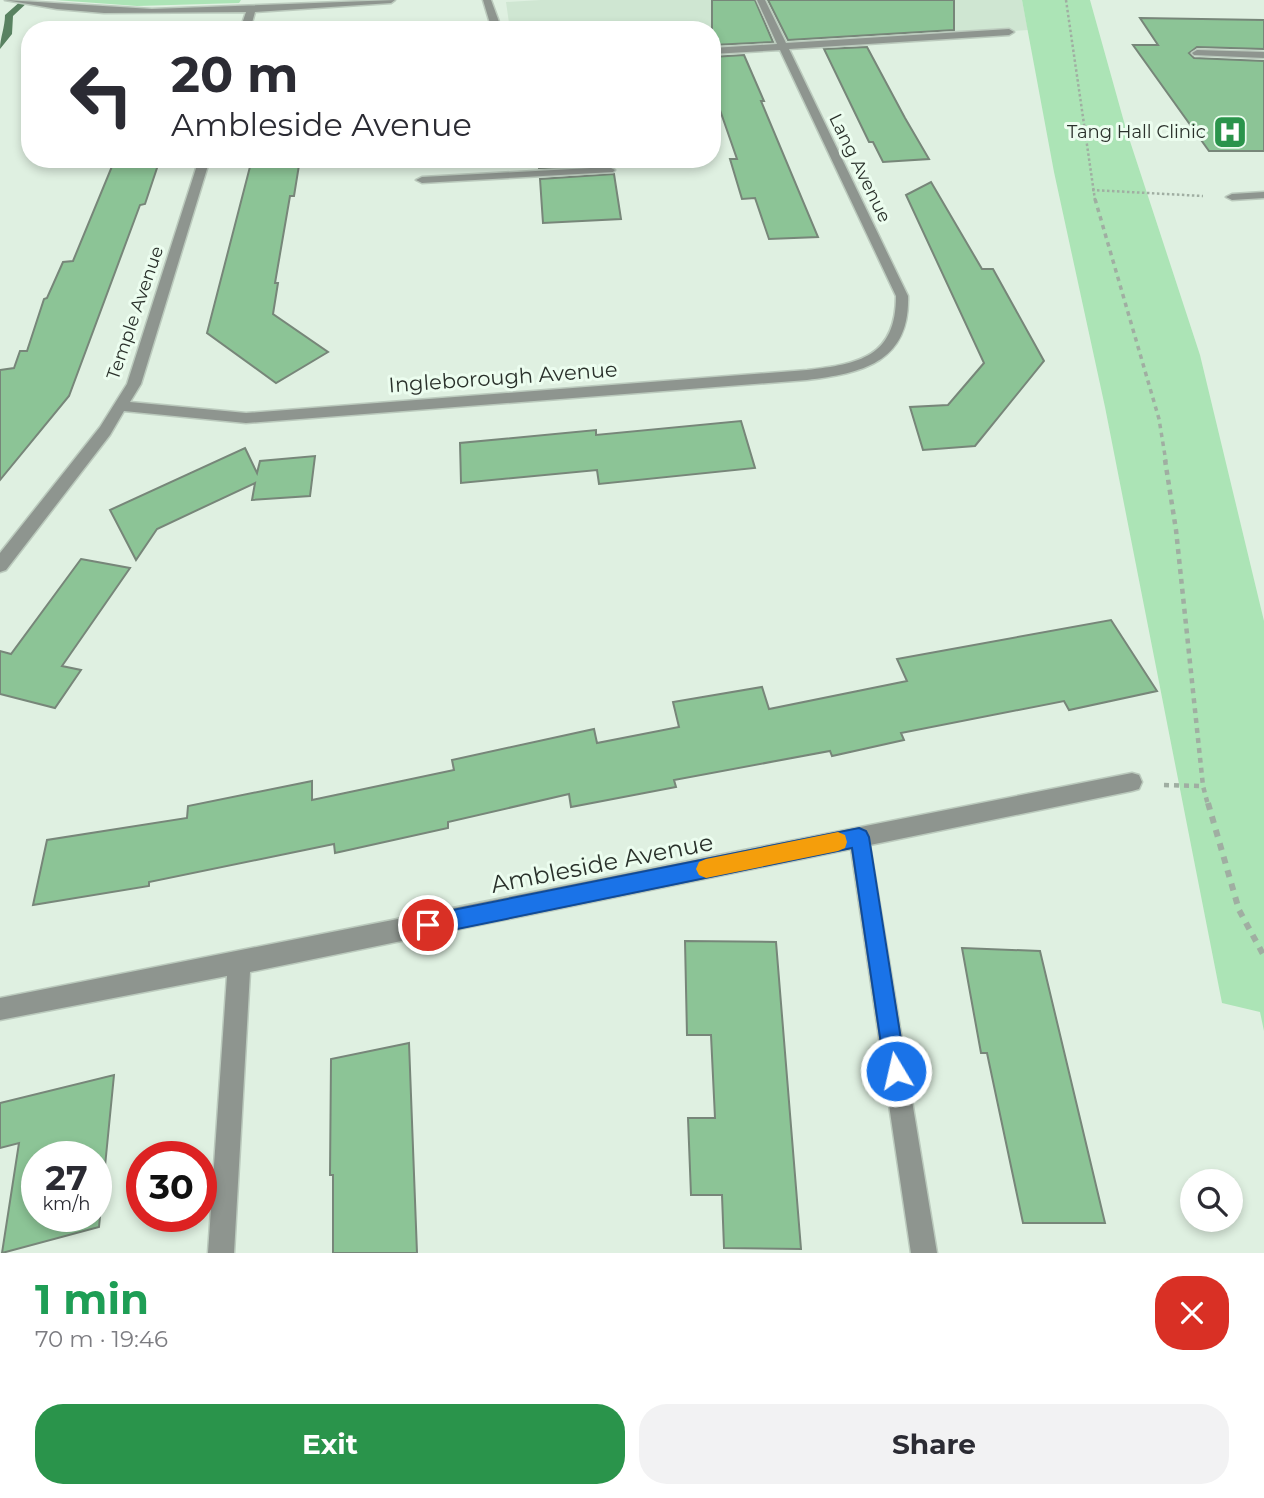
<!DOCTYPE html>
<html lang="en">
<head>
<meta charset="utf-8">
<style>
  :root { --surface:#fff; --page:#f2f2f3; --text:#2b2b33; --muted:#7c7c81; --accent:#2a944b }
  body { margin:0; font-family:Montserrat,sans-serif; background:var(--page); color:var(--text); height:100vh; display:flex; flex-direction:column; font-size:26px; white-space:nowrap }
  * { box-sizing:border-box; margin:0 }
  p { font-size:23px; color:var(--muted) }
  .icon { flex:none; width:38px; height:38px; fill:none; stroke:currentColor; stroke-width:2; stroke-linecap:round; stroke-linejoin:round }
  .map { position:relative; height:1253px; overflow:hidden }
  .details { display:flex; flex-direction:column; background:var(--surface); flex:1 }
  .details>* { flex:none }
  .banner { position:absolute; left:21px; top:21px; width:700px; height:147px; border-radius:28px; box-shadow:0 4px 10px #0003; background:#fff; color:var(--text); overflow:hidden }
  .controls { position:absolute; left:1180px; top:1169px; display:grid; gap:14px }
  .controls a { display:grid; place-items:center; width:63px; height:63px; border-radius:50%; background:var(--surface); box-shadow:0 4px 10px #0003; font-size:35px }
  .speed { position:absolute; left:21px; top:1141px; display:flex; gap:14px; font-size:35px; font-weight:700; text-align:center }
  .speed>* { display:grid; place-content:center; width:91px; height:91px; border-radius:50%; background:var(--surface); box-shadow:0 4px 10px #0003; line-height:1 }
  .speed small { font-size:18px; font-weight:400 }
  .speed .limit { border:10px solid #d22; background:#fff; color:#111 }
  .pin { position:absolute; display:grid; place-items:center; width:60px; height:60px; color:#fff; margin:-30px; border:4px solid #fff; border-radius:50%; box-shadow:0 2px 7px #0007 }
  .me { position:absolute; width:77px; margin:-38px; rotate:351deg; stroke-linejoin:round; filter:drop-shadow(0 0 5px #0008) }
  .turn { display:flex; align-items:center; gap:24px; height:147px; padding:0 35px; font-size:32px }
  .turn .icon { width:91px; height:91px; stroke-width:2.5 }
  .turn b { display:block; font-size:49px; line-height:60px }
  .round { display:grid; place-items:center; flex:none; width:74px; height:74px; border-radius:28px; background:var(--page) }
  .head { display:flex; align-items:center; justify-content:space-between; height:119px; padding:0 35px }
  h1 { font-size:42px; font-weight:700; line-height:52px; color:#1e9e55 }
  .primary-button { display:flex; gap:14px; margin-top:auto; padding:14px 35px }
  .primary-button a { flex:1; height:80px; border-radius:28px; background:var(--accent); color:#fff; font-size:28px; font-weight:700; line-height:80px; text-align:center }
  .primary-button a+a { background:var(--page); color:var(--text) }
  .map>svg:first-child { display:block }
  .built { fill:#cfe6d2 }
  .green { fill:#ace4b6 }
  .lines { fill:none; stroke-linecap:round; stroke-linejoin:round }
  .stream { fill:#598261; fill-rule:evenodd }
  .building { fill:#8cc496; stroke:#778679; stroke-width:2; fill-rule:evenodd }
  .minor-casing { stroke:#bbcabd; stroke-width:3 }
  .path-far3 { stroke:#a0aea2; stroke-width:2.5; stroke-dasharray:2.5 2.5; stroke-linecap:butt }
  .path-far2 { stroke:#a0aea2; stroke-width:3.5; stroke-dasharray:4.5 4.5; stroke-linecap:butt }
  .path-far1 { stroke:#a0aea2; stroke-width:4.5; stroke-dasharray:5 5; stroke-linecap:butt }
  .path { stroke:#a0aea2; stroke-width:6; stroke-dasharray:7 7; stroke-linecap:butt }
  .minor { fill:#8e958f; fill-rule:evenodd }
  .route { fill:#1a73e8; stroke:#114b97; stroke-width:2 }
  .slow { fill:#f59e0b }
  .labels { text-anchor:middle; dominant-baseline:central; stroke-width:6; stroke-linejoin:round; paint-order:stroke }
  .far-poi-label { font-size:18px; fill:#2a312b; stroke:#ecfdef; text-anchor:end }
  .far-street-label { font-size:18px; fill:#2a312b; stroke:#ecfdef }
  .street-label { font-size:21px; fill:#2a312b; stroke:#ecfdef }
  .near-street-label { font-size:24px; fill:#2a312b; stroke:#ecfdef }
</style>
</head>
<body>
<div class="map">
<svg width="1264" height="1253" viewBox="0 0 1264 1253">
  <rect width="100%" height="100%" fill="#dff0e1"/>
  <path class="built" d="M541 0H1022L1028 30 712 50V30H510L506 2Z"/>
  <g class="green">
    <path d="M55 0H241L239 3 137 6Z"/>
    <path d="M1022 0H1090L1126 129 1200 355 1264 621V1031L1260 1012 1222 1003 1105 407 1054 172Z"/>
  </g>
  <g class="lines">
    <path class="stream" d="M22 0H30L13 16 12 34 0 49C0 38 5 27 5 15Z"/>
  </g>
  <g class="building">
    <path d="M712 0H755L773 42 712 45Z"/>
    <path d="M768 0H954V30L788 40Z"/>
    <path d="M1140 18 1264 20V49L1197 47 1189 53 1194 58 1264 61V151H1209L1133 45H1158Z"/>
    <path d="M867 47 905 118 929 159 883 162 873 142H869L824 49Z"/>
    <path d="M744 55 764 101H761L818 237 769 239 755 198 742 199 730 159H737L712 87V57Z"/>
    <path d="M115 159H160L145 204 140 205 69 396 0 480V370L14 368 20 351H27L44 299 47 298 63 262 73 261Z"/>
    <path d="M252 159H300L294 196H290L275 283H278L273 314 328 352 276 383 207 333Z"/>
    <path d="M538 159H612L613 166 539 168Z"/>
    <path d="M614 174 621 219 543 223 540 179Z"/>
    <path d="M931 182 982 269H993L1044 361 975 446 923 450 910 407 948 405 984 363 906 195Z"/>
    <path d="M741 421 755 468 599 484 597 470 461 483 460 443 596 430V435Z"/>
    <path d="M245 448 257 473 260 461 315 456 310 496 252 500 255 483 157 529 136 560 110 510Z"/>
    <path d="M81 559 130 568 62 666 81 670 55 708 0 694V651L11 654Z"/>
    <path d="M1111 620 1157 691 1069 710 1064 701 901 733 904 740 832 756 830 751 674 780 676 787 571 807 569 794 448 822V828L335 853 334 844 149 882V886L33 905 47 840 187 818 188 806 312 781V800L454 770 452 760 594 729 597 743 679 727 673 702 762 687 769 709 907 681 897 659Z"/>
    <path d="M685 941 776 942 801 1249 724 1248 722 1195H691L688 1118H715L711 1035H687Z"/>
    <path d="M962 948 1040 951 1105 1223H1023L987 1053H981Z"/>
    <path d="M409 1043 417 1253H333V1175H330L331 1059Z"/>
    <path d="M114 1075 99 1227 2 1253 19 1143 0 1148V1103ZM37 1157H96V1216H37Z"/>
  </g>
  <g class="lines">
    <g class="minor-casing">
      <g id="minor">
        <path d="M5 0 152 9 395 0 391 3 255 12 250 30H240L246 12 104 13 57 9Z"/>
        <path d="M483 0H491L502 30H492Z"/>
        <path d="M757 0H765L786 43 1009 29 1014 32 1009 35 789 49 908 296C910 362 863 373 807 380L246 423 124 411 110 435 6 570 0 572V553L100 427 127 384 199 159H210L141 384 130 402 246 413 807 370C859 364 896 357 896 296L780 50 712 54V48L777 44Z"/>
        <path d="M1197 50 1264 52V58L1194 55 1192 53Z"/>
        <path d="M609 167 615 170 613 172 422 183 416 180 422 177Z"/>
        <path d="M1264 192V198L1232 200 1226 197 1232 194Z"/>
        <path d="M1132 773 1139 775 1142 782 1139 789 1132 791 870 845 937 1253H911L851 849 250 972 234 1253H208L227 976 0 1020V998Z"/>
      </g>
    </g>
    <g class="path-far3">
      <path d="M1066 0 1095 200"/>
      <path d="M1092 190 1203 196"/>
    </g>
    <path class="path-far2" d="M1095 199 1159 419 1166 462"/>
    <g class="path-far1">
      <path d="M1165 460 1176 530 1203 786 1208 805"/>
      <path d="M1164 785 1203 786"/>
    </g>
    <path class="path" d="M1208 803 1239 910 1264 956"/>
    <use href="#minor" class="minor"/>
  </g>
  <path class="route" d="M859 828 866 831 869 837 906 1071 903 1079 896 1082 888 1079 885 1071 852 848 428 935 421 932 418 925 421 918 428 915Z"/>
  <path class="slow" d="M838 832 845 835 847 842 845 848 838 851 706 878 699 875 696 869 699 862 706 859Z"/>
  <defs>
    <g id="hospital-square" transform="scale(1.75)"><rect x="-9" y="-9" width="18" height="18" rx="4" fill="#2a944b" stroke="#ecfdef"/><path d="M-5-5h3v3.5h4V-5h3V5h-3V1.5h-4V5h-3Z" fill="#fff"/></g>
  </defs>
  <g fill-rule="evenodd">
    <use href="#hospital-square" x="1230" y="132"/>
  </g>
  <g class="labels">
    <g class="far-poi-label">
      <text x="1206" y="132">Tang Hall Clinic</text>
    </g>
    <g class="far-street-label">
      <text transform="translate(860 168) rotate(64)">Lang Avenue</text>
      <text transform="translate(135 313) rotate(-71)">Temple Avenue</text>
    </g>
    <g class="street-label">
      <text transform="translate(503 377) rotate(-4)">Ingleborough Avenue</text>
    </g>
    <g class="near-street-label">
      <text transform="translate(602 863) rotate(-11)">Ambleside Avenue</text>
    </g>
  </g>
</svg>
<div class="controls">
<a><svg class="icon" aria-label="search" viewBox="0 0 24 24"><circle cx="10" cy="10" r="6"/><path d="M15 15l6 6"/></svg></a>
</div>
<div class="speed"><div>27<small>km/h</small></div><div class="limit">30</div></div>
<div class="pin" style="left:428px;top:925px;background:#d93025"><svg class="icon" aria-label="arrive" viewBox="0 0 24 24"><path d="M6 21V4h12l-3 4 3 4H6"/></svg></div>
<svg class="me" style="left:896px;top:1071px" viewBox="-20 -20 40 40"><circle r="17" fill="#1a73e8" stroke="#fff" stroke-width="3"/><path d="M0-11L8 9 0 5-8 9z" fill="#fff"/></svg>
<div class="banner">
<div class="turn"><svg class="icon" aria-label="left" viewBox="0 0 24 24"><path d="M17 20v-9H6M10 6l-5 5 5 5"/></svg><div><b>20 m</b>Ambleside Avenue</div></div>
</div>
</div>
<section class="details">
<div class="head"><div><h1>1 min</h1><p>70 m · 19:46</p></div><a class="round" style="background:#d93025;color:#fff"><svg class="icon" aria-label="close" viewBox="0 0 24 24"><path d="M6 6l12 12M18 6L6 18"/></svg></a></div>
<div class="primary-button"><a>Exit</a><a>Share</a></div>
</section>
</body>
</html>
